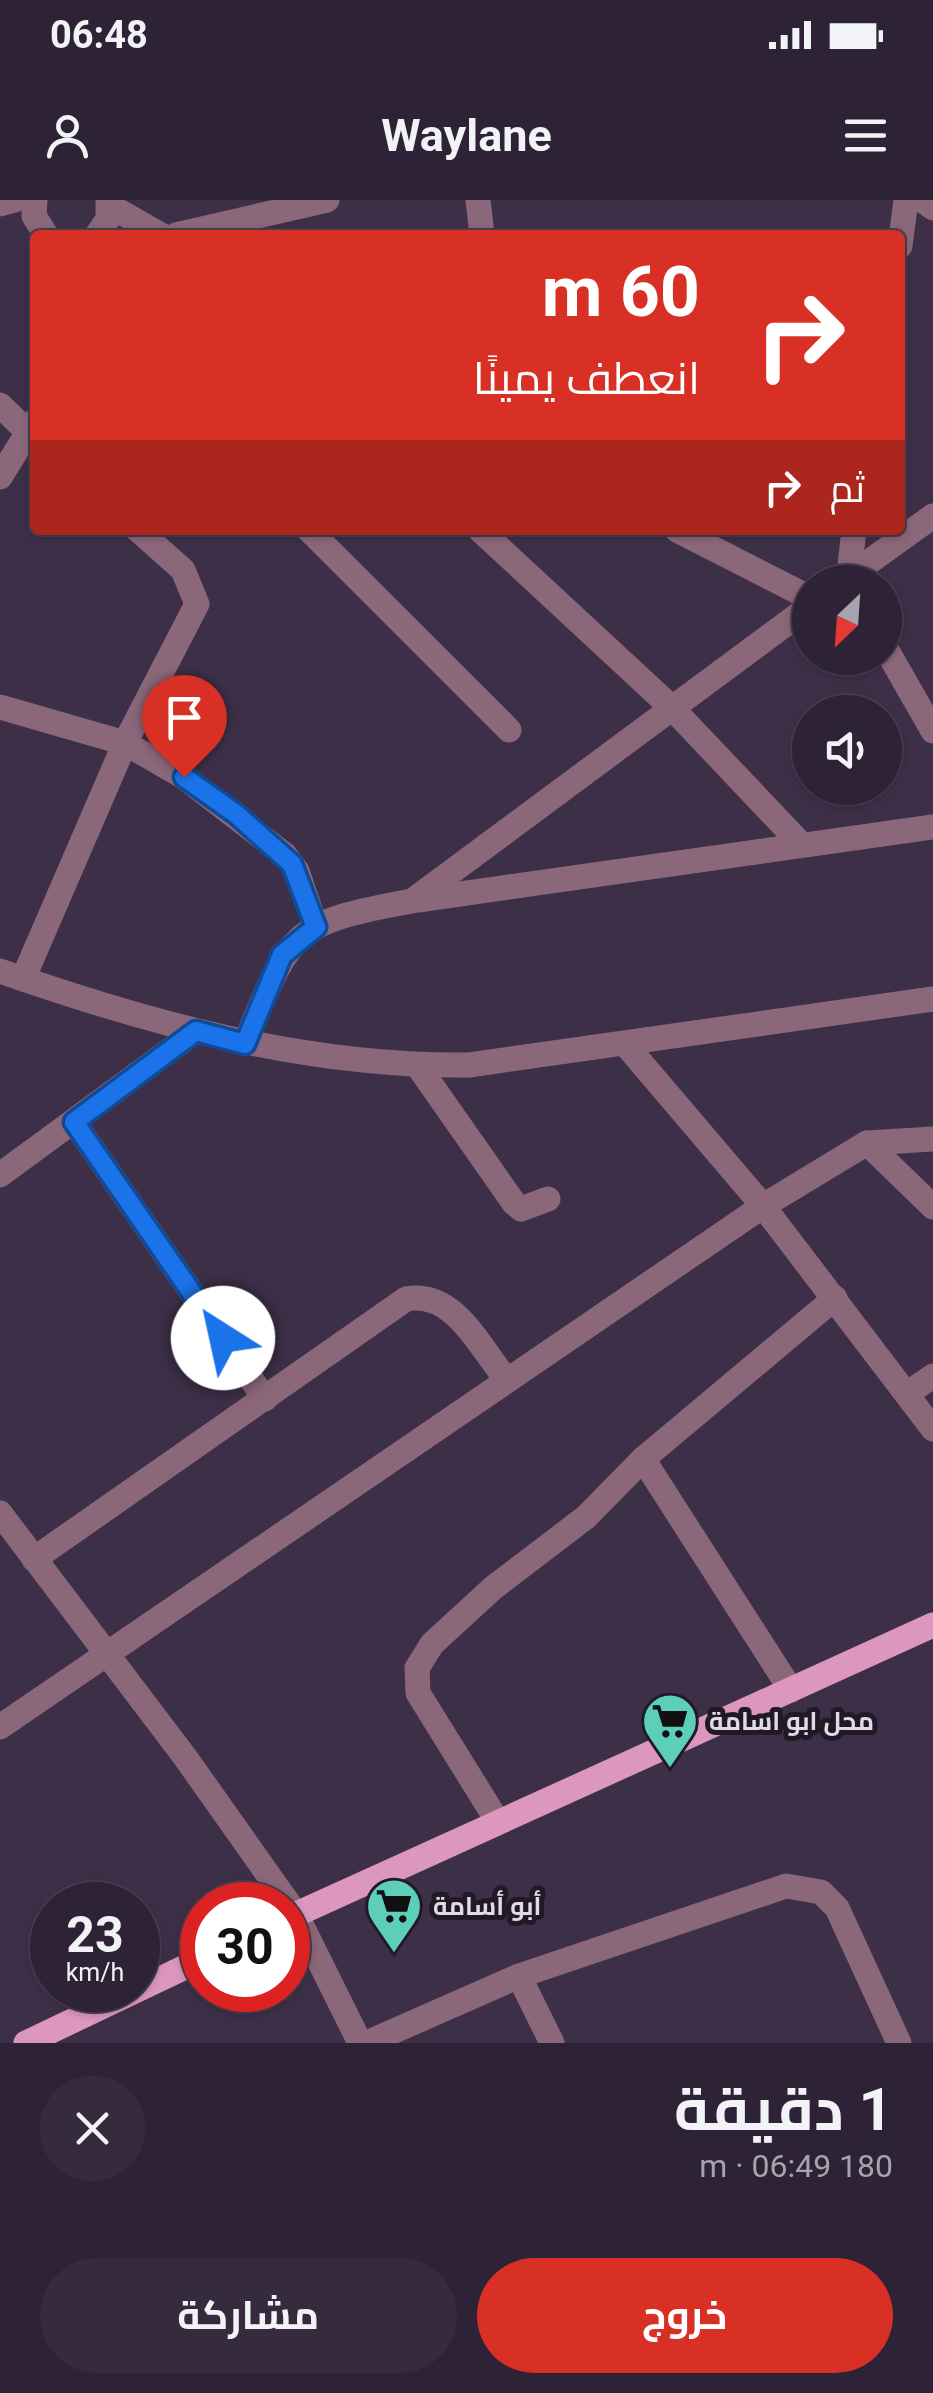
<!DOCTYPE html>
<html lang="ar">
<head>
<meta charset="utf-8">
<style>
  :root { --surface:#2e2336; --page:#362b3e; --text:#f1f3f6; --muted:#a7a4ad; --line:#494051; --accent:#d93025 }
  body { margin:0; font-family:Roboto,Cairo,sans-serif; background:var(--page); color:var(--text); direction:rtl; height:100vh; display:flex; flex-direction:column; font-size:38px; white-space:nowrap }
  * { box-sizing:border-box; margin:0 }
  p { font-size:32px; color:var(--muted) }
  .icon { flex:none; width:55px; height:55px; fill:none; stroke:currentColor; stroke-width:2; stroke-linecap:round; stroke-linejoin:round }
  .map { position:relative; height:1843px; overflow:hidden; direction:ltr }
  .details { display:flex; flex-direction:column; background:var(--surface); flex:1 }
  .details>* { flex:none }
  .guide { position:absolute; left:30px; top:30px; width:875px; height:305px; border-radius:10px; box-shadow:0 2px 8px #0004,0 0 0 2px var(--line); direction:rtl; background:#d93025; color:#fff; overflow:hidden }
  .needle { width:65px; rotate:205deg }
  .buttons { position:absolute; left:792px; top:365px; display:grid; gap:20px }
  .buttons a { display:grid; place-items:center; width:110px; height:110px; border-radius:50%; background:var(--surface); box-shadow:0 2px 8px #0004,0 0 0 2px var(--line); font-size:50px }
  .speed { position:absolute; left:30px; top:1682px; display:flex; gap:20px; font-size:50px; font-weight:700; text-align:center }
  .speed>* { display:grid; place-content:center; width:130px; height:130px; border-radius:50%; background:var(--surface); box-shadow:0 2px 8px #0004,0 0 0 2px var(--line); line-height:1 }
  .speed small { font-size:25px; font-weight:400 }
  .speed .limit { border:15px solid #d22; background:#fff; color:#111 }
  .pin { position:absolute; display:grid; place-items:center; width:85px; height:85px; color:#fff; margin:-102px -42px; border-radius:50% 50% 50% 0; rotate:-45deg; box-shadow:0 0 10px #0007 }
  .pin .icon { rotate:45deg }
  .me { position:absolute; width:110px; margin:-55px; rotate:325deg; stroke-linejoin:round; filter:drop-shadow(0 0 8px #0008) }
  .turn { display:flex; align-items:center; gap:35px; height:210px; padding:0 40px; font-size:45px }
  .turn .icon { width:130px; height:130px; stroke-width:2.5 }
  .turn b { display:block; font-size:70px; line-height:85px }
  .then { display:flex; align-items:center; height:95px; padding:0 40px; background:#0003; gap:20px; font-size:38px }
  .round { display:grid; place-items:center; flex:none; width:105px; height:105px; border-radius:52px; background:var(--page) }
  .headline { display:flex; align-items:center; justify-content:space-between; height:170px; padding:0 40px }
  h1 { font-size:60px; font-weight:700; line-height:75px }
  .cta { display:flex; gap:20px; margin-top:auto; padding:20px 40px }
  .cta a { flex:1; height:115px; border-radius:60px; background:var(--accent); color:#fff; font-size:40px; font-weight:700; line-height:115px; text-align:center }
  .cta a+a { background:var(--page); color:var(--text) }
  .status { display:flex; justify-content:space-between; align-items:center; height:70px; padding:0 50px; background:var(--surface); direction:ltr }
  .status svg { height:28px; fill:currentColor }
  header { display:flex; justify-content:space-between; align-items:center; height:130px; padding:0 40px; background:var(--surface); font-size:45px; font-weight:700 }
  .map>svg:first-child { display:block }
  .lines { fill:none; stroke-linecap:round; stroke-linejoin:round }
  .minor { stroke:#8a6779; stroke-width:25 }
  .major { stroke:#dc97bc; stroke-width:25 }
  .route-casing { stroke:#114b97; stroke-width:25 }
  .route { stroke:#1a73e8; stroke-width:18 }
  .labels { text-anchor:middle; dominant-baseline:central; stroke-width:10; stroke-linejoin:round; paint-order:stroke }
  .poi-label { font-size:25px; font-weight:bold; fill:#e2d9e9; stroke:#211a26; text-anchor:start }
</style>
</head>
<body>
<div class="status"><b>06:48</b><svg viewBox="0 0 49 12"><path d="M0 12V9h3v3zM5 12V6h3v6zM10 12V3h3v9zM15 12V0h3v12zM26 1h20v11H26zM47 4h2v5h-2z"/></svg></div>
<header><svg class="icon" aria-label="menu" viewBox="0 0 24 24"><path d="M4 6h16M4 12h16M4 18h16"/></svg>Waylane<svg class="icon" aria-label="person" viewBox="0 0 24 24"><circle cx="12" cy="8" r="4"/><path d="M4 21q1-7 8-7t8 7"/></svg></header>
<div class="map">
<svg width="933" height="1843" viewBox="0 0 933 1843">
  <rect width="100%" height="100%" fill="#3d2f48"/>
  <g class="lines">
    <g class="minor">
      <path d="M35 0 34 16 46 35"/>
      <path d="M478 0 482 35"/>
      <path d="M922 0 933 8"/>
      <path d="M0 4 15 0"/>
      <path d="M110 6 161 35"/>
      <path d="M97 35 108 19V0"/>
      <path d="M176 35 327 0"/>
      <path d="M900 46 906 0"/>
      <path d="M0 205 35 239"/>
      <path d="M0 277 35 221"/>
      <path d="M309 330 509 530"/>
      <path d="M480 330 672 508 801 644"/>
      <path d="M677 330 810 398"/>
      <path d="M841 382 933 316"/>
      <path d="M848 382 854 330"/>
      <path d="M885 447 933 531"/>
      <path d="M0 507 125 543 184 577 285 655 297 671 316 727"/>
      <path d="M418 700 933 627"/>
      <path d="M0 771C152 824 307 867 469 865L933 799"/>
      <path d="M23 779 125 543 197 404 183 370 138 330"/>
      <path d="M245 843C291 732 289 723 412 701L810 406"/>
      <path d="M626 845 763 1006 933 1229"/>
      <path d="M418 866 514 1003 521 1009 548 999"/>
      <path d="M74 922 265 1199"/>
      <path d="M867 943 933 1007"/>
      <path d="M0 975 196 831"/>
      <path d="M908 1193 933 1176"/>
      <path d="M643 1259 835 1098"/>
      <path d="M0 1313 185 1557 296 1714 360 1843"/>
      <path d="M34 1359 406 1099C454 1090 479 1146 506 1179"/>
      <path d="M0 1527 763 1006 867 943 933 939"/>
      <path d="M498 1622 418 1493 417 1468 432 1444 493 1388 586 1317 643 1259 791 1490"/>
      <path d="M519 1776 552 1843"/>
      <path d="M367 1843 519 1776 786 1686 821 1692 837 1708 899 1843"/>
    </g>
    <g class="major">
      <path d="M288 1718 933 1425"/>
      <path d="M26 1843 202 1759"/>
    </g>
  </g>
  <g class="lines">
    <g class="route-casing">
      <path id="route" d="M184 577 236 614 292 664 316 727 282 755 245 844 196 831 74 922 223 1138"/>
    </g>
    <use href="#route" class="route"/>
  </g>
  <defs>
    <g id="supermarket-pin" transform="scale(2.875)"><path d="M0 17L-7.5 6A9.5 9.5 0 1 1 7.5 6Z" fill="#5cceba" stroke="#211a26"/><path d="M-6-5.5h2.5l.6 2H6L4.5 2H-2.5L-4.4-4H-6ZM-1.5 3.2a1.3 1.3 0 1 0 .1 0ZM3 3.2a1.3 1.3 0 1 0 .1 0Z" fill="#111"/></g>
  </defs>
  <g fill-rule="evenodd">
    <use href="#supermarket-pin" x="670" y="1521"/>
    <use href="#supermarket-pin" x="394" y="1706"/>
  </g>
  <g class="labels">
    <g class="poi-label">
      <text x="709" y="1521">محل ابو اسامة</text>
      <text x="433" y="1706">أبو أسامة</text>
    </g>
  </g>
</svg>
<div class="buttons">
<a><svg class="needle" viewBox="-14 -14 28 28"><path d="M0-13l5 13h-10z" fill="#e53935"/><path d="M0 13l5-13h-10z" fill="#a7a4ad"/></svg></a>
<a><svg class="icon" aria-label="sound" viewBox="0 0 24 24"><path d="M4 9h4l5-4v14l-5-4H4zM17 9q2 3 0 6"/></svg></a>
</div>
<div class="speed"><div>23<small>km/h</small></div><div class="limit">30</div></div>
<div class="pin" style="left:184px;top:577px;background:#d93025"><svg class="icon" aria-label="arrive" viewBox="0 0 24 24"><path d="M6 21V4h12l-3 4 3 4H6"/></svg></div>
<svg class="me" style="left:223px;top:1138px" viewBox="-20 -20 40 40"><circle r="19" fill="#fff"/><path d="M0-13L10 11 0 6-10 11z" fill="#1a73e8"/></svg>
<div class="guide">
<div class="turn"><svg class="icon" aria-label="right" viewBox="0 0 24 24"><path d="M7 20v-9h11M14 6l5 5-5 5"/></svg><div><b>60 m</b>انعطف يمينًا</div></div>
<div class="then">ثم<svg class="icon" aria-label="right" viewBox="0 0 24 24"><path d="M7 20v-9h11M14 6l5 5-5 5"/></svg></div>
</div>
</div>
<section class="details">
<div class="headline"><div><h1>1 دقيقة</h1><p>180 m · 06:49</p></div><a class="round"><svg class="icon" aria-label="close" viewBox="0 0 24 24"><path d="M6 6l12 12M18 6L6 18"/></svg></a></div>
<div class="cta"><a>خروج</a><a>مشاركة</a></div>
</section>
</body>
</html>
